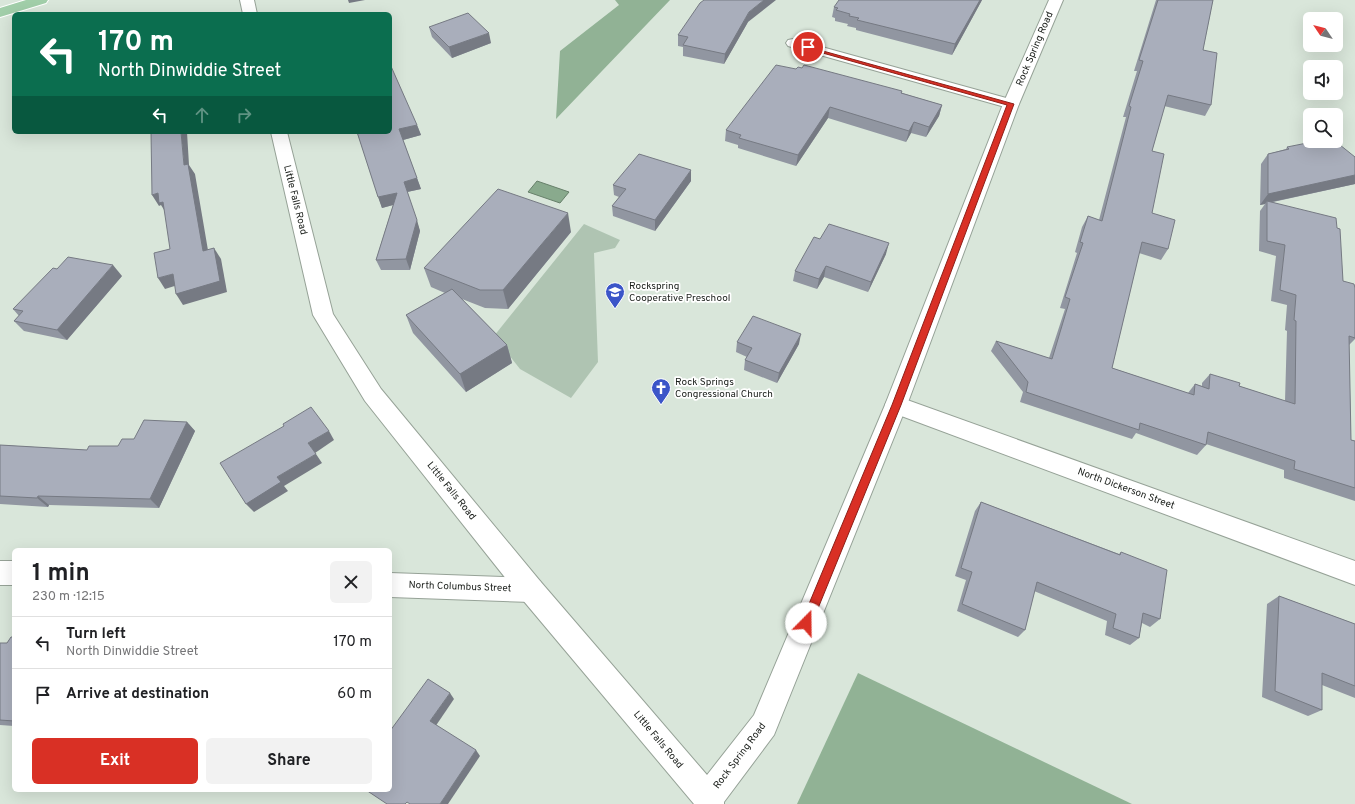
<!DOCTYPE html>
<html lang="en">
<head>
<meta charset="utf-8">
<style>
  :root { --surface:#fff; --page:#f2f2f2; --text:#202124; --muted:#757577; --line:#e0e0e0; --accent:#d93025 }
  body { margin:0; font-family:Overpass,sans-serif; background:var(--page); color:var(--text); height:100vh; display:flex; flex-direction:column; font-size:15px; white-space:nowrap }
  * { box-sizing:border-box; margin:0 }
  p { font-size:13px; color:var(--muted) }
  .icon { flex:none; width:22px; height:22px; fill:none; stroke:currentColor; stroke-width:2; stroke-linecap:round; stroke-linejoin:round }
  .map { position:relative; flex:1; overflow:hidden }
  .side { position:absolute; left:12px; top:548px; width:380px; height:244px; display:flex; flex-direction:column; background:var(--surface); border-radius:6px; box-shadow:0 4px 16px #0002 }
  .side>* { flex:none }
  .guide { position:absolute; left:12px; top:12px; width:380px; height:122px; border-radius:6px; box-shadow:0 4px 16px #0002; background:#0b6e4f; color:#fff; overflow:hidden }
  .needle { width:26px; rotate:305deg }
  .fabs { position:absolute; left:1303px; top:12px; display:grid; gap:8px }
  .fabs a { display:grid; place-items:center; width:40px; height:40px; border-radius:6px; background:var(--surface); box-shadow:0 4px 16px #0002; font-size:20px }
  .pin { position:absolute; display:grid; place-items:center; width:34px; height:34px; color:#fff; margin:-17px; border:2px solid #fff; border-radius:50%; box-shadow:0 1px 4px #0007 }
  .me { position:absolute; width:44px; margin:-22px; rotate:22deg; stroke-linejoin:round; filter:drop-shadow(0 0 3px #0008) }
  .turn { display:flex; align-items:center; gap:14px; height:84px; padding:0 20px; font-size:18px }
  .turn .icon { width:52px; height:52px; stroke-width:2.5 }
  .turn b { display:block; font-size:28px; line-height:34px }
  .lanes { display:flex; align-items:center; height:38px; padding:0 20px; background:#0003; justify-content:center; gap:20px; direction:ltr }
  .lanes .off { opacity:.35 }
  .round { display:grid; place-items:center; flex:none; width:42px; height:42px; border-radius:6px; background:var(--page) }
  .summary { display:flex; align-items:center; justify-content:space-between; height:68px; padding:0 20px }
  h1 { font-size:24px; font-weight:700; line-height:30px }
  .primary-button { display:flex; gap:8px; margin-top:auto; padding:8px 20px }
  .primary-button a { flex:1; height:46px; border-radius:6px; background:var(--accent); color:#fff; font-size:16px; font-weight:700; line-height:46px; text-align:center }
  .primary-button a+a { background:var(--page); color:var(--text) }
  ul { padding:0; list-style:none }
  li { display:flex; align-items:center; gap:12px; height:52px; padding:0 20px; border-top:1px solid var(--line) }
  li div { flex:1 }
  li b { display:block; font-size:15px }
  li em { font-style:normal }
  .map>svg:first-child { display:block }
  .green { fill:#afc4b2 }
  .forest { fill:#91b295 }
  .water { fill:#89aa8d; stroke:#67806a }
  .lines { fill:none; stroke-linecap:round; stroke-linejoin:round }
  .minor-casing { stroke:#96a297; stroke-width:2 }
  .tertiary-casing { stroke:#96a297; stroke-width:2 }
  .primary-casing { stroke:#fff; stroke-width:2 }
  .minor { fill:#fff; fill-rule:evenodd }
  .tertiary { fill:#fff; fill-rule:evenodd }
  .primary { fill:#a1cea9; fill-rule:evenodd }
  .wall { fill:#9196a1 }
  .shaded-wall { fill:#767a83 }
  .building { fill:#a9aebb; stroke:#767a83 }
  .route { fill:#d93025; stroke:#8d1f18 }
  .labels { text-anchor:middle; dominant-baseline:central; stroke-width:3.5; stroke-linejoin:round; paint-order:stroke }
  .street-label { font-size:10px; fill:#191d19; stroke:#fff }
  .poi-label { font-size:10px; fill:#191d19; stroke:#fff; text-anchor:start }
</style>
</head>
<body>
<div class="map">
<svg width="1355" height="804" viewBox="0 0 1355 804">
  <rect width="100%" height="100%" fill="#d9e6da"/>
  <path class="green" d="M584 224 620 240 615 248 594 253 598 362 571 398 520 369 494 336Z"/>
  <g class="forest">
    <path d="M615 0H670L556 119 560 51 619 5Z"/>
    <path d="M858 673 1132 804H797Z"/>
  </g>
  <path class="water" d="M537 181 569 192 560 203 528 192Z"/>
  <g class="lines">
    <g class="minor-casing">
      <g id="minor">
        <path d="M793 39 1017 101 1019 104 1017 107 1011 109 1005 107 788 46 786 43 788 40Z"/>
        <path d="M896 396 1355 561V585L888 411 885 405 888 399Z"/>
        <rect x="0" y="561" width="14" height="24"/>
        <path d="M390 573 531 578 540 581 544 590 540 599 531 602 390 597Z"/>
      </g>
    </g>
    <g class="tertiary-casing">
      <g id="tertiary">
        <path d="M240 0H254L257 14H243Z"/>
        <path d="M1049 0H1063L1019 104 907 405 774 735 724 802V804H694L522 599 365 401 313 315 271 132H287L333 314 381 389 540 581 707 775 754 715 885 405 1003 104Z"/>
      </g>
    </g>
    <g class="primary-casing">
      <path id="primary" d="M26 0H48L46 3 0 17V8Z"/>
    </g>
    <use href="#minor" class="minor"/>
    <use href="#tertiary" class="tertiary"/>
    <use href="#primary" class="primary"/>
  </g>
  <g class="wall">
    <path d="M982 0 952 55 856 30V28L847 26 848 24 835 21V18L832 17 834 7Z"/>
    <path d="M1156 0H1213L1203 50 1211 105 1205 116 1164 106 1152 151V213L1168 249 1161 260 1139 253 1112 368 1188 393 1195 384 1202 386V383L1210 374 1239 386 1285 401 1287 331 1285 330 1287 305 1271 301 1276 256 1259 251 1260 211 1265 204 1260 205 1261 164 1268 154 1286 149 1287 147 1355 157V184L1273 202 1337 228 1343 281 1355 288V339L1349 345 1351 440 1355 441V501L1284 478V470L1206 444V445L1197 455 1136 433 1132 439 1020 402 1023 392 991 351 996 341 1049 358 1065 309 1060 308 1077 253 1075 252 1082 227 1088 216 1099 220 1126 117H1123L1137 71H1134Z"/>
    <path d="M748 22 724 64 683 56V47L678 46V35Z"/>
    <path d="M429 27 491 43 452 58 432 37Z"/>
    <path d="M902 91V93L942 105 939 116 926 137 911 133 906 142 828 118 796 166 738 148V145L725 141 726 130Z"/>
    <path d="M417 125 421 135 403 140 421 189 407 192 420 231 410 270H381L376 260 393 205 382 208 357 132Z"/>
    <path d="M691 181 655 231 613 216 612 206 619 197 614 195 613 185Z"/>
    <path d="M571 232 508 309 485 308 462 299 507 345 512 363 466 392 413 333 406 315 445 293 431 287 424 268Z"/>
    <path d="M820 239 886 254 868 292 824 277 817 289 793 281 795 271Z"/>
    <path d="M122 276 67 340 24 331 14 321 19 316 13 309Z"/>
    <path d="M737 342 799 344 777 383 744 370 745 360 747 357 736 352Z"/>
    <path d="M187 422 195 431 159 508 49 505 48 507 0 504V445L87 450 118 446 134 439Z"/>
    <path d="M981 502 1119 554 1121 552 1160 619 1150 627 1142 623 1139 638 1130 645 1105 635 1107 621 1034 591 1025 630 1018 637 957 611 966 580 955 576 975 511Z"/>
    <path d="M1279 596 1355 624V698L1322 685V710L1308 716 1262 697 1267 604Z"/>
    <path d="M14 637V726L0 725V643H7Z"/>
  </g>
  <g class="shaded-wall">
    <path d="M348 0H365L349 3Z"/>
    <path d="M764 0H776L748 22 724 64 725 54 749 12Z"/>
    <path d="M980 0H982L952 55 955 44Z"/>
    <path d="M489 33 491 43 452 58 449 47Z"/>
    <path d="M942 105 939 116 926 137 929 127Z"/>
    <path d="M830 107 828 118 796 166 798 155Z"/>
    <path d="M914 122 911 133 906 142 909 131Z"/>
    <path d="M417 125 421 135 403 140 399 129Z"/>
    <path d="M181 132H187L189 165 195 174 210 262 203 251 184 165Z"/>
    <path d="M691 170V181L655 231V220Z"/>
    <path d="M1355 175V184L1267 203V201L1265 204 1260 205 1268 194Z"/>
    <path d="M417 178 421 189 407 192 404 182Z"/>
    <path d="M158 193 170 212 166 213 161 205 159 206 152 195Z"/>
    <path d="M397 193 400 203 382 208 378 197Z"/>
    <path d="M568 213 571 232 508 309 503 290Z"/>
    <path d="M417 220 420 231 410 270 406 259Z"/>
    <path d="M889 243 886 254 868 292 871 282Z"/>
    <path d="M214 248 221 259 227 292 183 305 176 294Z"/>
    <path d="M113 265 122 276 67 340 57 330Z"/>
    <path d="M826 266 824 277 817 289 819 279Z"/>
    <path d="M173 274 181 284 165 289 158 278Z"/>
    <path d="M801 334 799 344 777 383 779 373Z"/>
    <path d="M507 345 512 363 466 392 460 374Z"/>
    <path d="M187 422 195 431 159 508 150 499Z"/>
    <path d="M329 431 334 440 315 453 308 443Z"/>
    <path d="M316 454 322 463 284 486 288 491 254 512 246 504 277 477Z"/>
    <path d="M38 496 49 505 48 507 37 498Z"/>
    <path d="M450 693 454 699 435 727 430 721Z"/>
    <path d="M476 750 480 756 448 804H440Z"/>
  </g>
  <g class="building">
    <path d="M704 0H764L749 12 725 54 683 45 688 37 678 35 700 3Z"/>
    <path d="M839 0H980L955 44 857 20 859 18 849 16 850 14 836 10 838 8 834 7Z"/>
    <path d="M1158 0H1213L1203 50 1217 53 1211 105 1168 95 1152 151 1164 154 1152 213 1175 220 1168 249 1142 242 1112 368 1194 395 1195 384 1209 389 1210 374 1240 383 1239 386 1295 404 1296 321 1294 320 1296 295 1280 290 1285 245 1267 241V201L1336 218 1337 228 1340 229 1343 281 1354 284 1355 288V338L1349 336 1351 440 1355 441V488L1294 469 1295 461 1208 432 1206 445 1140 423 1139 430 1026 392 1028 382 996 341 1052 359 1070 299 1065 297 1083 243 1080 242 1088 216 1102 221 1131 107 1129 106 1143 61 1139 60Z"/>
    <path d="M468 13 489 33 449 47 429 27Z"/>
    <path d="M390 64 417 125 399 129 417 178 404 182 417 220 406 259 376 260 397 193 378 197 357 132H390Z"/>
    <path d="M776 65 796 69 798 67 802 68 804 65 902 91 901 93 942 105 929 127 914 122 909 131 830 107 798 155 739 138 741 135 726 130Z"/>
    <path d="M151 132H181L184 165 188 164 203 251 214 248 220 281 176 294 173 274 158 278 154 253 170 249 163 202 159 203 158 193 152 195Z"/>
    <path d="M1317 141H1335L1355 157V175L1268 194V154L1289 149 1287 147Z"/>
    <path d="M639 154 691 170 655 220 612 206 626 189 613 185Z"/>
    <path d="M498 189 568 213 503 290H480L424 268Z"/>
    <path d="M829 224 889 243 871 282 826 266 819 279 795 271 814 237 820 239Z"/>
    <path d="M68 257 113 265 57 330 14 321 23 311 13 309 53 268 57 269Z"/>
    <path d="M452 289 507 345 460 374 406 315Z"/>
    <path d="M753 316 801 334 779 373 745 360 752 348 737 342Z"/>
    <path d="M311 407 329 431 308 443 316 454 277 477 281 482 246 504 220 463 284 426 283 424Z"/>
    <path d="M144 420 187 422 150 499 38 496 37 498 0 496V445L87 450 89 446H118L122 439H134Z"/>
    <path d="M981 502 1120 555 1121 552 1167 570 1160 619 1143 613 1139 638 1113 628 1116 614 1037 582 1025 630 962 604 972 572 961 568Z"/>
    <path d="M1279 596 1355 624V686L1322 673V710L1275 691Z"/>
    <path d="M11 637H14V721L0 720V643H7Z"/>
    <path d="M428 679 450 693 430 721 476 750 440 804H410L407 802 405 804H387L366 790H390V731Z"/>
  </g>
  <path class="route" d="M805 46 1014 104 901 405 812 623 810 627 806 628 803 627 801 623 892 405 1007 105 805 48Z"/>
  <defs>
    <g id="school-pin" transform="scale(1)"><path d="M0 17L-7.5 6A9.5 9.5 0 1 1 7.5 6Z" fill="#3b55c8" stroke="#fff"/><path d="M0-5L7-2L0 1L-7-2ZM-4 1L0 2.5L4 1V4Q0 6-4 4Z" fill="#fff"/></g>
    <g id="church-pin" transform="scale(1)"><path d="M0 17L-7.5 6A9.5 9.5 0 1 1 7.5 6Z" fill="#3b55c8" stroke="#fff"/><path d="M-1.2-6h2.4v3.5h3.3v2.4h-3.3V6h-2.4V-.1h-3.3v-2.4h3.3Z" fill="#fff"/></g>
  </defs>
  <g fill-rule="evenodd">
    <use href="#school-pin" x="615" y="292"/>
    <use href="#church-pin" x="661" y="388"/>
  </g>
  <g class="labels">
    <g class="street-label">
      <text transform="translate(1035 49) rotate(-67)">Rock Spring Road</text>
      <text transform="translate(295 200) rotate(76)">Little Falls Road</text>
      <text transform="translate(1126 489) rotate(20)">North Dickerson Street</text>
      <text transform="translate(451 491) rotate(51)">Little Falls Road</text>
      <text transform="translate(460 587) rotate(2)">North Columbus Street</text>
      <text transform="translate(658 740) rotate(50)">Little Falls Road</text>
      <text transform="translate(740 756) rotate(-53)">Rock Spring Road</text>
    </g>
    <g class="poi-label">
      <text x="629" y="286">Rockspring<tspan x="629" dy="12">Cooperative Preschool</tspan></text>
      <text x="675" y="382">Rock Springs<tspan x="675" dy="12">Congressional Church</tspan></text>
    </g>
  </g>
</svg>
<div class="fabs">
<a><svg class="needle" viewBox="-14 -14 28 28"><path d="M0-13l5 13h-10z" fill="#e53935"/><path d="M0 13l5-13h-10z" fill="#757577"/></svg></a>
<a><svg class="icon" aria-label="sound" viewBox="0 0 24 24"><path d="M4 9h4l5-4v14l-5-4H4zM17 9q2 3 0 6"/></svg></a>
<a><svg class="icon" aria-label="search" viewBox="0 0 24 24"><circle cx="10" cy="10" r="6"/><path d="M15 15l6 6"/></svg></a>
</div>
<div class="pin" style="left:808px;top:47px;background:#d93025"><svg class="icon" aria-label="arrive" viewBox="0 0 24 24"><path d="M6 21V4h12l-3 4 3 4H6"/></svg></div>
<svg class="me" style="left:806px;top:623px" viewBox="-20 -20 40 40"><circle r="19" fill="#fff"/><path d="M0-13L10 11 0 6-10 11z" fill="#d93025"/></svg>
<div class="guide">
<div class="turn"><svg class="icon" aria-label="left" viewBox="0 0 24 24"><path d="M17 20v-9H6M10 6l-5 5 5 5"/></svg><div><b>170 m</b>North Dinwiddie Street</div></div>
<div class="lanes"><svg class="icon" aria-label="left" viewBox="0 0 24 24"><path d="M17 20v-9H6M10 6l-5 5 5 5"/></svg><svg class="icon off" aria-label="ahead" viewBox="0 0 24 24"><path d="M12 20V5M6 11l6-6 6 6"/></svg><svg class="icon off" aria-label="right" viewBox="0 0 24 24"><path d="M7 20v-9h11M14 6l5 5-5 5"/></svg></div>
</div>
<section class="side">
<div class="summary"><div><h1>1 min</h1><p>230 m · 12:15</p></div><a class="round"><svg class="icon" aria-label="close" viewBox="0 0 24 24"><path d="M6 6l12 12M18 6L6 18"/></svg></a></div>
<ul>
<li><svg class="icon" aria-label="left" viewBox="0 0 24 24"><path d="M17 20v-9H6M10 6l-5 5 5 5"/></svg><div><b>Turn left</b><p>North Dinwiddie Street</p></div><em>170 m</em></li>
<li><svg class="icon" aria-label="arrive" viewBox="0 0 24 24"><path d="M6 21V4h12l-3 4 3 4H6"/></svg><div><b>Arrive at destination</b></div><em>60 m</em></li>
</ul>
<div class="primary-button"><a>Exit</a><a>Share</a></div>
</section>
</div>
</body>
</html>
